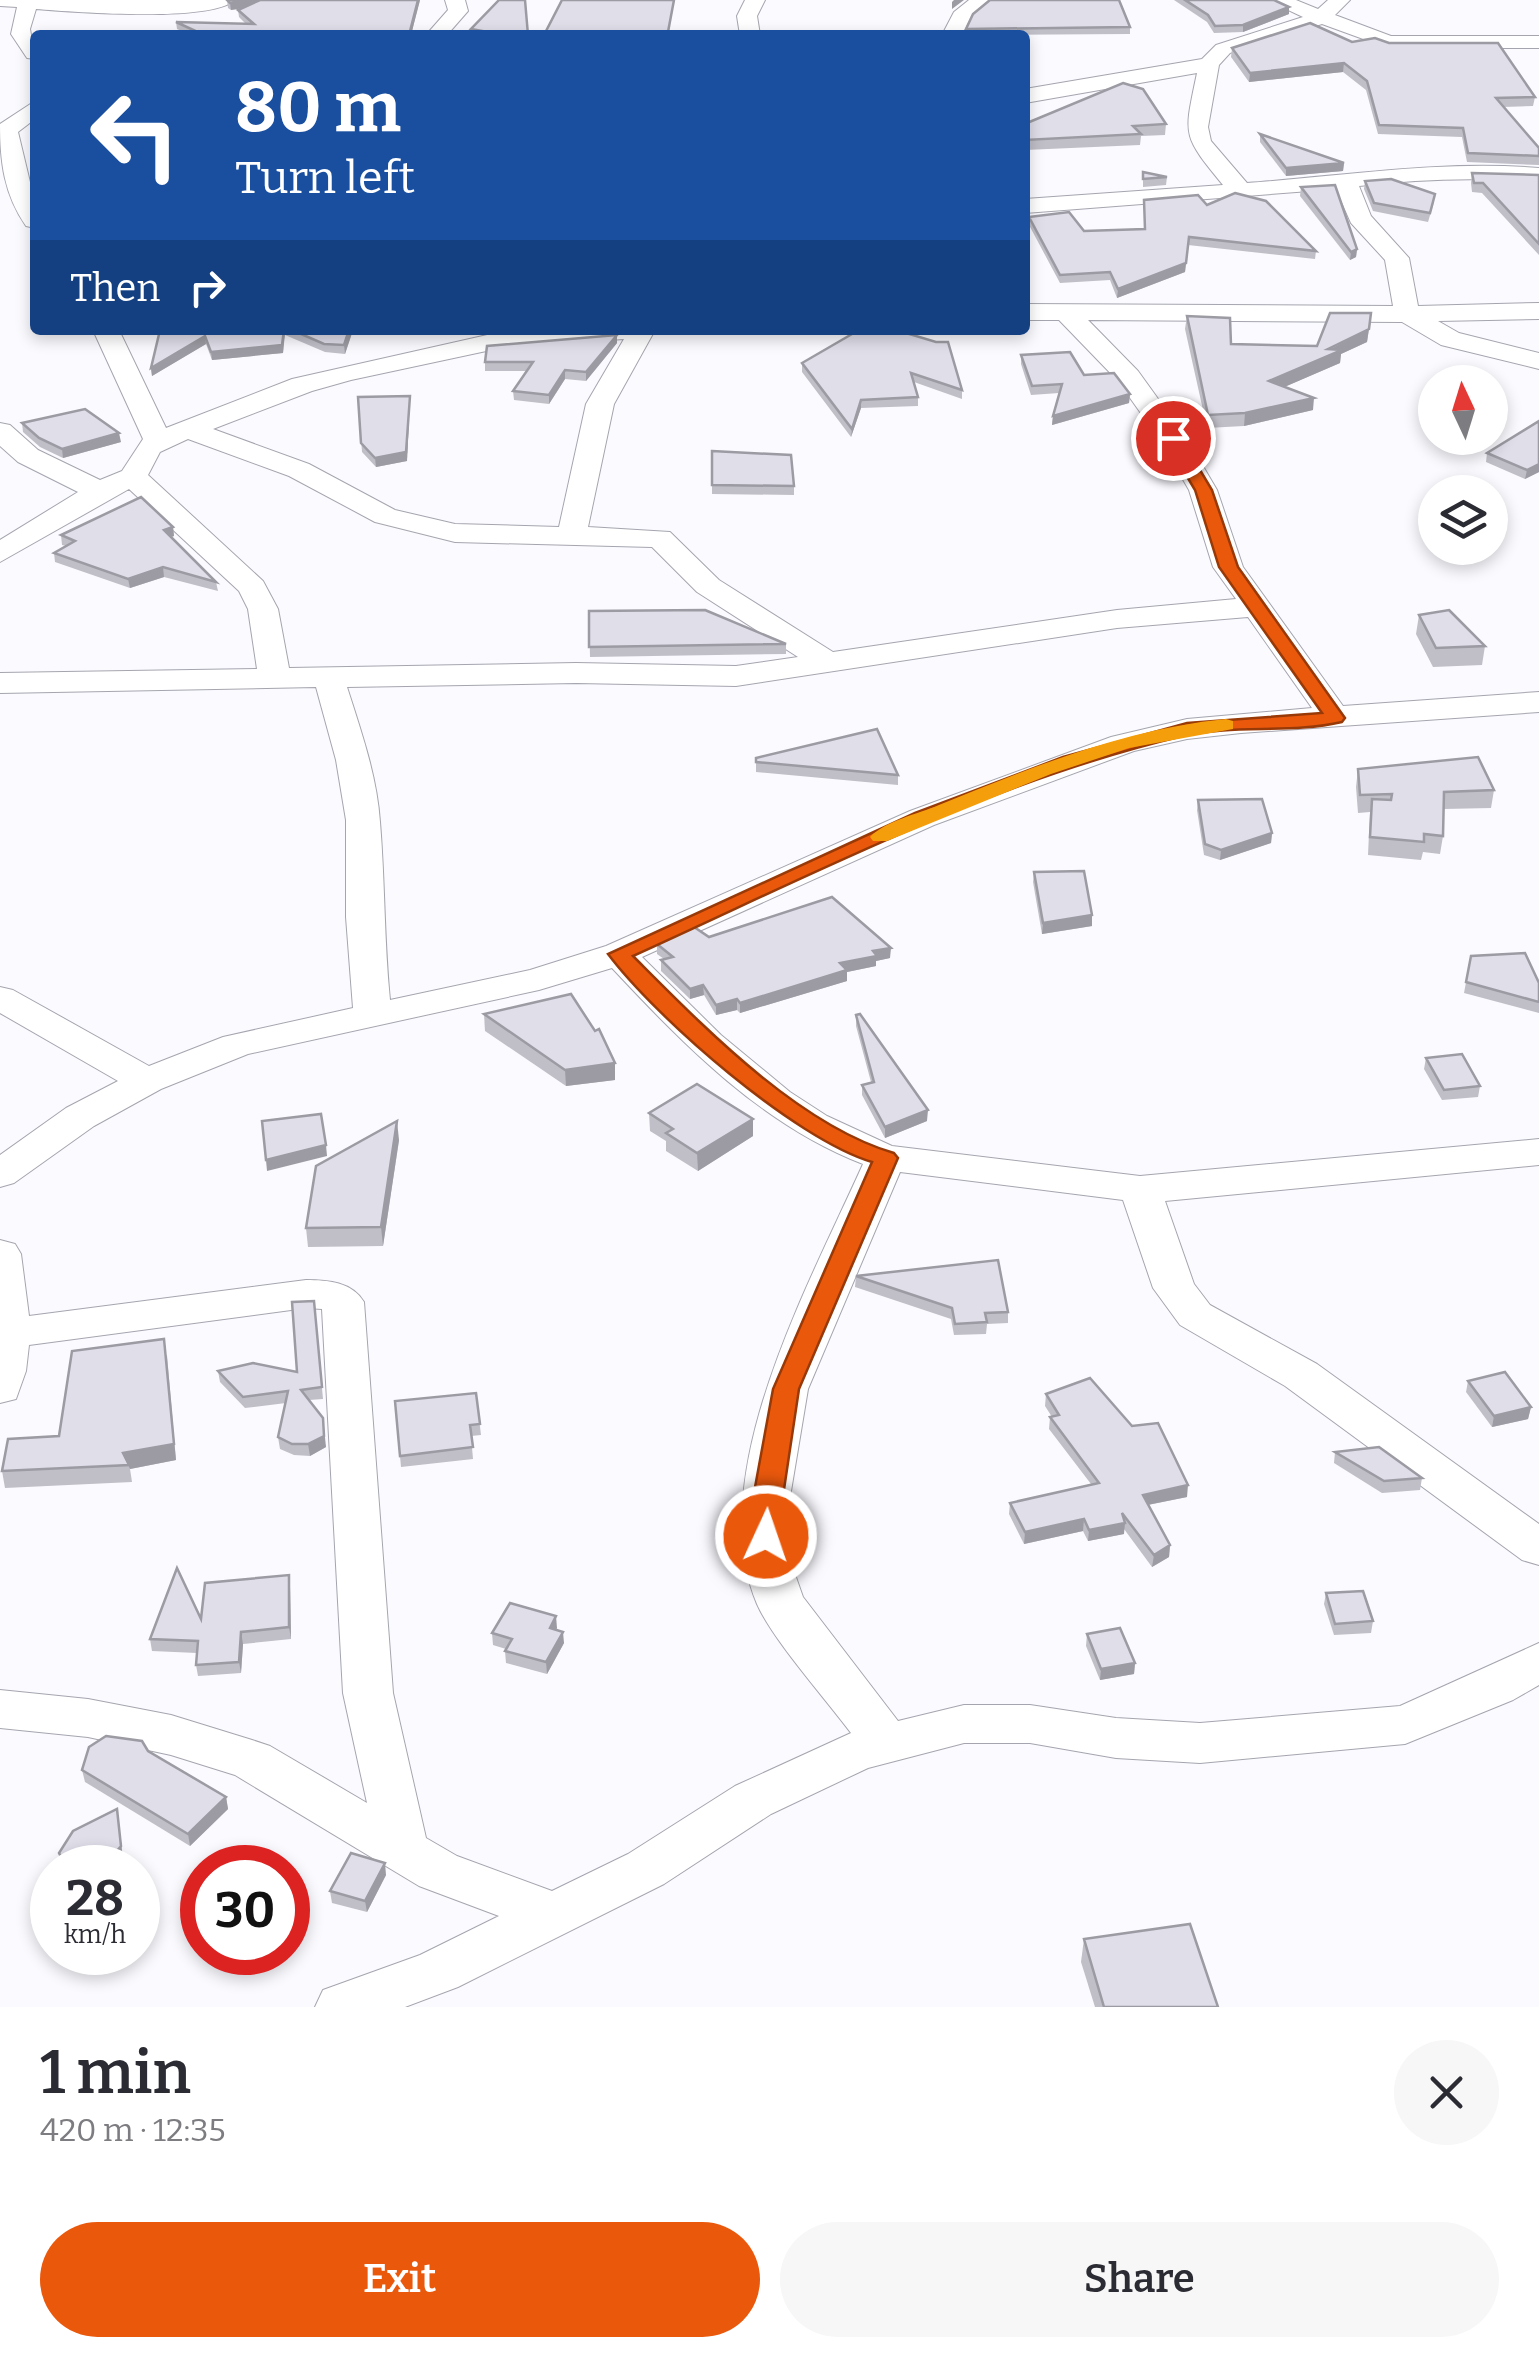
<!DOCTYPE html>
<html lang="en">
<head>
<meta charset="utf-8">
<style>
  :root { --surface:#fff; --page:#f7f7f7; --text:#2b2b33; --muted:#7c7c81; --accent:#ea580c }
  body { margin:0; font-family:Bitter,serif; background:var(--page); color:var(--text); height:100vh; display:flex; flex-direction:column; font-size:38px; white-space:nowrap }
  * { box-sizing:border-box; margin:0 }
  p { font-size:32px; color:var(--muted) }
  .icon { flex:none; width:55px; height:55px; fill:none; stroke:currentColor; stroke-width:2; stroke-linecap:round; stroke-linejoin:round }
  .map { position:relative; height:2007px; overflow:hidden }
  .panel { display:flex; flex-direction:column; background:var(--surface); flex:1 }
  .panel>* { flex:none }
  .guide { position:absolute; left:30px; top:30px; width:1000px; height:305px; border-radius:10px; box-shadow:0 5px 15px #0003; background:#1a4fa0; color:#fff; overflow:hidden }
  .needle { width:65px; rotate:356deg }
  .buttons { position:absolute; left:1418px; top:365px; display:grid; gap:20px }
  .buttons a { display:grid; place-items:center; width:90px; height:90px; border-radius:50%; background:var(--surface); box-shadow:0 5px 15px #0003; font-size:50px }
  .speed { position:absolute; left:30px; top:1845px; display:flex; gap:20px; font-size:50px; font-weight:700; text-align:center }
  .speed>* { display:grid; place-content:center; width:130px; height:130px; border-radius:50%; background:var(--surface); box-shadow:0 5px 15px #0003; line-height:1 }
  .speed small { font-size:25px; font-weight:400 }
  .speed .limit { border:15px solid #d22; background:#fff; color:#111 }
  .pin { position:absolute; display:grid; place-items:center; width:85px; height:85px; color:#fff; margin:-42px; border:5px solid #fff; border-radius:50%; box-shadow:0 2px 10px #0007 }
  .me { position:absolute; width:110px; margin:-55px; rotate:3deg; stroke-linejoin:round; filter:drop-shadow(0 0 8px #0008) }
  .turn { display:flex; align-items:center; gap:35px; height:210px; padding:0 40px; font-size:45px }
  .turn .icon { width:130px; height:130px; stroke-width:2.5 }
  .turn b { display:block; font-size:70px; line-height:85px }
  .then { display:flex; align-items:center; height:95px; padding:0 40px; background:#0003; gap:20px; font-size:38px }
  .round { display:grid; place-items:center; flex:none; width:105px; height:105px; border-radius:52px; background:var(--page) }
  .headline { display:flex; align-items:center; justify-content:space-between; height:170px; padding:0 40px }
  h1 { font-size:60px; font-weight:600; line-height:75px }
  .button { display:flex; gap:20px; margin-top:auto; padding:20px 40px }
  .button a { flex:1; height:115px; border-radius:60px; background:var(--accent); color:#fff; font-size:40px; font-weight:600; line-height:115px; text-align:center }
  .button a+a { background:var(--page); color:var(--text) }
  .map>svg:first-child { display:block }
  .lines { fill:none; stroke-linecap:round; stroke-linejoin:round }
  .minor-casing { stroke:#a5a5af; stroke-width:2 }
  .minor { fill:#fff; fill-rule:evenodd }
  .wall { fill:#c0bfc8 }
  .shaded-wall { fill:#9c9ba3 }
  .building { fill:#dfdee9; stroke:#9c9ba3; stroke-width:2.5 }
  .route { fill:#ea580c; stroke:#983908; stroke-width:2.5 }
  .slow { fill:#f59e0b }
</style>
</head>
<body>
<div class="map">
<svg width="1539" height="2007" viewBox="0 0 1539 2007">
  <rect width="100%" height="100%" fill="#fafaff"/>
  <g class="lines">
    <g class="minor-casing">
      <g id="minor">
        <path d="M0 0H235C209 23 75 12 36 9L30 29 35 59 27 58 11 34 17 7 0 6Z"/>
        <path d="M445 0H465L468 11 447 35H426L448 10Z"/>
        <path d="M745 0H765L757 16 760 35H740L737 16Z"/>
        <path d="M969 0H992L970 19 962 35H942L954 12Z"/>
        <path d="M1267 0H1296L1318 9 1328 0H1350L1335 15 1391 36H1539V48H1388L1322 24 1230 53 1219 65 1208 127 1211 141 1247 183C1345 176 1440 160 1539 168V182C1478 177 1419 179 1359 186L1371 216 1409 258 1418 306 1539 303V319L1438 321 1459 333 1539 353V369L1441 345 1402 322 1088 320 1138 371 1187 439 1217 490 1243 567 1343 706 1539 692V712L1241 733 1187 739 1134 751 934 825 642 957 721 1035 790 1092 827 1116 892 1146 1140 1176 1539 1139V1165L1165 1201 1194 1284 1210 1305 1317 1364 1539 1524V1565L1522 1560 1285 1386 1180 1325 1153 1288 1123 1200 900 1172 808 1389 788 1509 791 1563 803 1597 898 1721 964 1705H1030L1116 1718 1200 1723 1400 1706 1539 1643V1685L1513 1700 1405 1744 1200 1763 1116 1758 1030 1743H964L868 1768 771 1814 664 1884 458 1987 405 2007H315L323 1990 420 1955 499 1916 419 1886 235 1775 171 1755 88 1737 0 1728V1690L88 1699 171 1715 252 1740 270 1746 367 1803 343 1693 322 1309 306 1308 29 1345 26 1371 16 1399 0 1403V1240L15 1244 21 1254 29 1316 306 1280C328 1280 352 1282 364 1302L393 1693 426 1838 457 1856 552 1891 628 1854 735 1786 851 1733C825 1698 773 1640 757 1604 702 1475 811 1281 863 1164 762 1125 685 1046 612 968L539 990 248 1054 161 1089 94 1126 14 1183 0 1187V1155L66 1108 118 1081 0 1013V987L13 990 149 1066 223 1037 353 1008 346 917V820L336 760 316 687 0 693V673L257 669 248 609 239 591 129 489 0 562V540L78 492 18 462 0 446V423L10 425 38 450 100 480 122 471 143 439 93 330H119L166 428 292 379 505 331 655 330 614 404 588 527 670 532 719 580 833 652 1117 610 1236 599 1213 567 1189 490 1162 443 1118 381 1059 320H1025V304L1393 306 1385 260 1351 223 1336 189 1025 213V199L1223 185C1181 134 1184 136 1197 73L1025 103V89L1202 59 1216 45 1303 17ZM624 339 586 404 559 527 455 524 395 510 309 464 213 429 312 391 351 380 505 347ZM188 439 289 476 375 522 455 542 652 547 697 592 798 657 736 666 576 663 289 668 278 609 263 581 148 475 160 452ZM1248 617 1312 708 1187 719 1111 737 910 811 606 946 530 970 390 1000C384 941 385 881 380 822 377 776 361 731 347 687L576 683 736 686 1117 628Z"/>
        <path d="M35 101V119L18 132 35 203V228L26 226C4 194 0 162 0 124Z"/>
      </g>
    </g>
    <use href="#minor" class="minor"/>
  </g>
  <g class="wall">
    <path d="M227 0H420L411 35H190L177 29 176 22 246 24 239 17 238 10 242 8 231 10 228 8Z"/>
    <path d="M1174 0H1274L1289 14 1243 32 1214 33 1207 22Z"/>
    <path d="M1130 27V34L966 35V29Z"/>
    <path d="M471 29 528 35H472Z"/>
    <path d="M1352 42 1535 97 1533 106 1503 107 1539 148V165L1467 162 1462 137 1378 134 1366 90 1343 72 1249 82 1231 57 1232 48Z"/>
    <path d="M1025 117 1027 123 1166 124 1165 135 1141 136 1140 145 1025 150Z"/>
    <path d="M1260 134 1344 163 1343 171 1286 176 1260 142Z"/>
    <path d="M1143 172 1167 177 1166 185 1143 187Z"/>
    <path d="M1472 173 1539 175V255L1482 193 1472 192 1471 183Z"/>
    <path d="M1365 181 1434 202 1428 222 1373 211 1364 189Z"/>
    <path d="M1301 187 1357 249 1356 257 1350 260 1300 196Z"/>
    <path d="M1144 200 1207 205 1316 251 1315 259 1188 245 1185 272 1117 298 1110 280 1060 283 1029 225V217L1084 231 1144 229Z"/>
    <path d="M1371 313 1367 342 1341 354 1340 363 1284 387 1313 410 1244 426 1207 428 1185 329 1187 316 1231 344 1317 346Z"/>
    <path d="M160 330H353L345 354 325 352 285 335 283 353 212 360 206 344 152 376 151 368Z"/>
    <path d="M859 330 962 390V399L914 382 918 397V406L861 408 851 437 802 372V363Z"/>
    <path d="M617 335V343L586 381 565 379 549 404 514 400 513 391 527 371H485V362Z"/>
    <path d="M1021 355 1084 375 1130 394 1129 403 1052 425 1053 416 1059 393 1031 395 1021 364Z"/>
    <path d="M410 396 407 461 376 467 362 452 358 397Z"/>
    <path d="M1539 421V472L1525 479 1486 462 1487 453Z"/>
    <path d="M22 423 121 442 63 458 40 447 23 432Z"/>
    <path d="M712 451 794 486V495L712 494Z"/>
    <path d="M173 527 174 536 171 537 216 582 218 591 164 577 130 588 55 562 54 553 66 546 62 545 61 535Z"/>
    <path d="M589 611 786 644V654L590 657Z"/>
    <path d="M1419 615 1485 646 1482 665 1433 667 1416 634Z"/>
    <path d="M756 758 898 775V785L756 772Z"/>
    <path d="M1358 769 1494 790 1491 808 1444 809 1443 836 1440 854 1423 852 1421 860 1368 855 1370 812 1358 813 1356 787Z"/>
    <path d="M1198 800 1272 833 1271 843 1220 860 1204 855 1197 810Z"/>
    <path d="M1034 872 1092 915V926L1042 934 1033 882Z"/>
    <path d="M709 937 890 958 876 961V966L847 972V981L740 1013 737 1010 716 1015 704 995 690 999 661 971V960L664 959 657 954V944Z"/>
    <path d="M1471 956 1539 983V1013L1464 993Z"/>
    <path d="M484 1014 615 1080 566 1086 485 1031Z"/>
    <path d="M856 1015 927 1121 885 1138 862 1095V1085L871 1082 856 1026Z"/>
    <path d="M1426 1058 1480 1086 1478 1097 1442 1100 1424 1069Z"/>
    <path d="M649 1113 753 1136 698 1171 666 1151V1141L650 1131Z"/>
    <path d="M399 1140 383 1246 308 1247 306 1228Z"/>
    <path d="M856 1276 1008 1312V1323L987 1324 986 1334 954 1335 951 1319 855 1287Z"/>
    <path d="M314 1301 323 1399 309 1400 326 1447 310 1456 294 1455 280 1449 278 1437 286 1403 245 1408 220 1382 218 1371 297 1372Z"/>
    <path d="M167 1355 176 1460 130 1469 132 1482 5 1488 2 1471 59 1436Z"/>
    <path d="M1468 1381 1531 1407 1528 1419 1492 1427 1466 1392Z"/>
    <path d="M476 1393 481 1435 471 1436 473 1459 401 1467 395 1401Z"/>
    <path d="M1046 1394 1187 1497 1148 1505 1170 1545 1169 1557 1152 1567 1124 1529V1534L1088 1541 1083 1531 1024 1544 1009 1514 1010 1503 1091 1484 1049 1429 1050 1417H1052L1045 1406Z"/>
    <path d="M1335 1452 1422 1478 1420 1490 1382 1493 1334 1463Z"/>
    <path d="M290 1587 291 1639 243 1644 241 1673 198 1676 196 1665 197 1653 152 1651 150 1639Z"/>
    <path d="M1326 1593 1373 1621 1371 1633 1334 1635 1324 1604Z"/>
    <path d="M557 1628 556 1630 564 1643 547 1674 506 1663 505 1651 506 1649 493 1645 492 1633Z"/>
    <path d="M1087 1634 1135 1663 1134 1674 1100 1680 1086 1646Z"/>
    <path d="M148 1751 226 1797 228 1809 190 1846 85 1782 82 1770Z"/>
    <path d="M386 1875 367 1912 332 1903 330 1891Z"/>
    <path d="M1084 1939 1218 2007H1095L1081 1962Z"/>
  </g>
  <g class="shaded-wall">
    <path d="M250 0H265V5L231 10 230 3Z"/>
    <path d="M418 0H420L411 35H409Z"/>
    <path d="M954 0H964L952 9V2Z"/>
    <path d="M1289 7V14L1243 32V25Z"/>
    <path d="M1344 63 1343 72 1249 82 1250 73Z"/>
    <path d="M1344 163 1343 171 1286 176V168Z"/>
    <path d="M1189 237 1185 272 1117 298 1118 289Z"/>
    <path d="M1357 249 1356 257 1350 260 1351 252Z"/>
    <path d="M1369 329 1367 342 1341 354 1340 363 1268 394 1269 381Z"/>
    <path d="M285 330 283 353 212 360 211 352Z"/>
    <path d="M349 330H353L345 354 344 345Z"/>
    <path d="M617 335V343L586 381V372Z"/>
    <path d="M205 336 206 344 152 376 151 368Z"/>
    <path d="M565 370V379L549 404V395Z"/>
    <path d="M1130 394 1129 403 1052 425 1053 416Z"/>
    <path d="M410 396 407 461 376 467 375 458Z"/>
    <path d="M1314 398 1313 410 1244 426 1245 413Z"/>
    <path d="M861 400V408L851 437 852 429Z"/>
    <path d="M119 433 121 442 63 458 62 449Z"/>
    <path d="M1539 464V472L1525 479 1527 470Z"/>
    <path d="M173 527 174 536 165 539 164 530Z"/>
    <path d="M163 567 164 577 130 588 128 579Z"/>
    <path d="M1272 833 1271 843 1220 860 1221 850Z"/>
    <path d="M1092 915V926L1042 934 1043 923Z"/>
    <path d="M891 948 890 958 876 961V966L847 972V981L740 1013V1003L840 963 873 951Z"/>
    <path d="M703 985 704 995 690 999V989Z"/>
    <path d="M737 999V1010L716 1015V1005Z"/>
    <path d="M615 1063V1080L566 1086 565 1070Z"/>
    <path d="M928 1110 927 1121 885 1138V1127Z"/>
    <path d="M753 1119V1136L698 1171 697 1153Z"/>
    <path d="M397 1121 399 1140 383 1246 381 1227Z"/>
    <path d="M326 1145 327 1156 267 1171 266 1160Z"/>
    <path d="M164 1339 176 1460 130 1469 123 1453Z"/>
    <path d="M1531 1407 1528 1419 1492 1427 1494 1416Z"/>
    <path d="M323 1418 326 1447 310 1456 308 1444Z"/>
    <path d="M1188 1485 1187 1497 1142 1506 1143 1495Z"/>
    <path d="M1084 1519 1083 1531 1024 1544 1025 1532Z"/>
    <path d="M1125 1523 1124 1534 1088 1541 1089 1530Z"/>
    <path d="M1170 1545 1169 1557 1152 1567 1154 1555Z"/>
    <path d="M289 1575 290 1587 291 1639 289 1627Z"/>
    <path d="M556 1616 557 1628 550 1639V1628Z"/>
    <path d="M241 1632 243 1644 241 1673 239 1662Z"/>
    <path d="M563 1632 564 1643 547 1674 546 1662Z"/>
    <path d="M1135 1663 1134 1674 1100 1680 1101 1669Z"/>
    <path d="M226 1797 228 1809 190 1846 188 1834Z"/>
    <path d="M117 1809 123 1858 115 1868H103Z"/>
    <path d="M385 1863 386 1875 367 1912 365 1901Z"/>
  </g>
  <g class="building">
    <path d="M227 0H250L230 3Z"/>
    <path d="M260 0H418L409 35H204L176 22 254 24 238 10Z"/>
    <path d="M499 0H525L528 35H505L471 29Z"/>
    <path d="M562 0H674L668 32 696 35H544Z"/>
    <path d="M990 0H1119L1130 27 966 29 973 14Z"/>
    <path d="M1185 0H1274L1289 7 1243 25 1215 26 1208 15Z"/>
    <path d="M1310 23 1352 42 1375 38 1389 43H1498L1535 97 1496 98 1539 148V156L1468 153 1463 128 1379 125 1367 81 1344 63 1250 73 1232 48Z"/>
    <path d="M1123 83 1143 89 1166 124 1133 126 1141 134 1025 140V117L1027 123Z"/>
    <path d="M1260 134 1344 163 1286 168Z"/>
    <path d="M1143 172 1167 177 1143 179Z"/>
    <path d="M1472 173 1539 175V244L1483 183H1474Z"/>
    <path d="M1391 179 1435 194 1430 213 1374 203 1365 181Z"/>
    <path d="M1335 185 1357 249 1351 252 1301 187Z"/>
    <path d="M1235 193 1266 201 1316 251 1189 237 1186 263 1118 289 1110 272 1060 275 1029 217 1069 212 1084 231 1145 229 1144 200 1198 195 1207 205Z"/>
    <path d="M1330 313H1371L1369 329 1328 349 1342 350 1269 381 1314 398 1245 413 1208 415 1187 316 1230 318 1231 344 1317 346Z"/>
    <path d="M160 330H284L282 345 211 352 205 336 151 368Z"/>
    <path d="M292 330H349L344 345 324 344Z"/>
    <path d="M859 330H896L936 342H948L962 390 911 373 918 397 861 400 852 429 802 363Z"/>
    <path d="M617 335 586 372 565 370 549 395 513 391 533 362H485L487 346Z"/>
    <path d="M1070 352 1084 375 1114 373 1130 394 1053 416 1062 384 1032 386 1021 355Z"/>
    <path d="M410 396 406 452 375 458 361 443 358 397Z"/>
    <path d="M85 409 119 433 62 449 39 438 22 423Z"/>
    <path d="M1539 421V464L1527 470 1487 453Z"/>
    <path d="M712 451 791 455 794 486 712 485Z"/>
    <path d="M141 497 173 527 164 530 216 582 163 567 128 579 54 553 75 541 61 535Z"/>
    <path d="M705 610 786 644 589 647V611Z"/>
    <path d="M1449 610 1485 646 1436 648 1419 615Z"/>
    <path d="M877 729 898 775 756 762V758Z"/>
    <path d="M1478 757 1494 790 1444 792 1443 836 1424 834V842L1370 837 1372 799 1391 800 1392 794 1360 795 1358 769Z"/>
    <path d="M1262 799 1272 833 1221 850 1205 844 1198 800Z"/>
    <path d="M1084 871 1092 915 1043 923 1034 872Z"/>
    <path d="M832 897 891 948 873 951 877 956 840 963 847 970 740 1003 737 999 716 1005 703 985 690 989 661 960 673 957 657 944 694 927 709 937Z"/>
    <path d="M1525 953 1539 983V1002L1466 982 1471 956Z"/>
    <path d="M571 994 595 1031 599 1029 615 1063 565 1070 484 1014Z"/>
    <path d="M860 1014 928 1110 885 1127 862 1085 874 1082 856 1015Z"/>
    <path d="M1462 1054 1480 1086 1444 1090 1426 1058Z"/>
    <path d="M697 1084 753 1119 697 1153 666 1133 673 1129 649 1113Z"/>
    <path d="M321 1114 326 1145 266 1160 262 1121Z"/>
    <path d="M397 1121 381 1227 306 1228 316 1166Z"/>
    <path d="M998 1260 1008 1312 985 1313 987 1322 955 1324 952 1308 856 1276Z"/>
    <path d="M314 1301 322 1387 301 1390 323 1418 324 1436 308 1444H292L278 1437 288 1391 243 1397 218 1371 253 1363 297 1372 292 1302Z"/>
    <path d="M164 1339 174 1444 123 1453 129 1465 2 1471 8 1439 59 1436 72 1351Z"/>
    <path d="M1505 1372 1531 1407 1494 1416 1468 1381Z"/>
    <path d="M1090 1378 1132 1426 1158 1423 1188 1485 1143 1495 1170 1545 1154 1555 1122 1513 1125 1523 1089 1530 1084 1519 1025 1532 1010 1503 1099 1483 1050 1417 1059 1415 1046 1394Z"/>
    <path d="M476 1393 480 1424 470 1425 473 1447 400 1456 395 1401Z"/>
    <path d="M1379 1447 1422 1478 1384 1481 1335 1452Z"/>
    <path d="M177 1568 201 1619 205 1583 289 1575V1627L241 1632 239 1662 196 1665 198 1641 150 1639Z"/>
    <path d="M1363 1591 1373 1621 1335 1624 1326 1593Z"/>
    <path d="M510 1603 556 1616 550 1628 563 1632 546 1662 505 1651 512 1639 492 1633Z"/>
    <path d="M1120 1628 1135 1663 1101 1669 1087 1634Z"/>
    <path d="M106 1736 142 1741 148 1751 226 1797 188 1834 82 1770 89 1747Z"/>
    <path d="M117 1809 121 1846 104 1867 66 1866 59 1853 73 1831Z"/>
    <path d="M351 1853 385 1863 365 1901 330 1891Z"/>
    <path d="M1190 1924 1218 2007H1104L1084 1939Z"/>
  </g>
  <path class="route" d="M1167 435 1181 438 1212 490 1238 567 1345 718 1342 722C1291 734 1235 724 1183 736 991 781 812 875 633 956 703 1026 798 1125 894 1153L898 1158 799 1389 776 1543 766 1546 756 1543 752 1536 751 1509 773 1389 872 1162C795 1139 657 1019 608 954L915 813 1063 757 1187 723 1322 713 1219 567 1195 490 1164 438Z"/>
  <path class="slow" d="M1226 719 1233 721V729L1129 748 1051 774 887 841H873L870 837C885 821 918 814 939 805 1032 767 1125 729 1226 719Z"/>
</svg>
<div class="buttons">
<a><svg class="needle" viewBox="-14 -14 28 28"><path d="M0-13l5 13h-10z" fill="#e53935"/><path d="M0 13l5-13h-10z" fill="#7c7c81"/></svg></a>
<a><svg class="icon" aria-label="layers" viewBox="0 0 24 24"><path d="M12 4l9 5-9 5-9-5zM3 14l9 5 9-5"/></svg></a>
</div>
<div class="speed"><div>28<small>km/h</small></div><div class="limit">30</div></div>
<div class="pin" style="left:1173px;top:438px;background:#d93025"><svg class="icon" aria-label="arrive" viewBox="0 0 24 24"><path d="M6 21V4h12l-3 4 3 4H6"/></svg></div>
<svg class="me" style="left:766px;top:1536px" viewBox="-20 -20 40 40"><circle r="17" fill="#ea580c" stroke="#fff" stroke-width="3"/><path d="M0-11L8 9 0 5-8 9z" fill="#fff"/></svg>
<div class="guide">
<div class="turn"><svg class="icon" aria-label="left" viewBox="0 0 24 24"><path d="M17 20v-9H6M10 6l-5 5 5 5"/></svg><div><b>80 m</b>Turn left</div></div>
<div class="then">Then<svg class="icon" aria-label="right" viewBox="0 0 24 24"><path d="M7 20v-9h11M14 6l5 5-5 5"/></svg></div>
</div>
</div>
<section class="panel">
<div class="headline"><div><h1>1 min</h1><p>420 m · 12:35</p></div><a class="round"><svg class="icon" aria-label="close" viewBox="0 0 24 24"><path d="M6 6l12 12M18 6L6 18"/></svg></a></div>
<div class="button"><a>Exit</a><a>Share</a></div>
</section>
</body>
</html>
